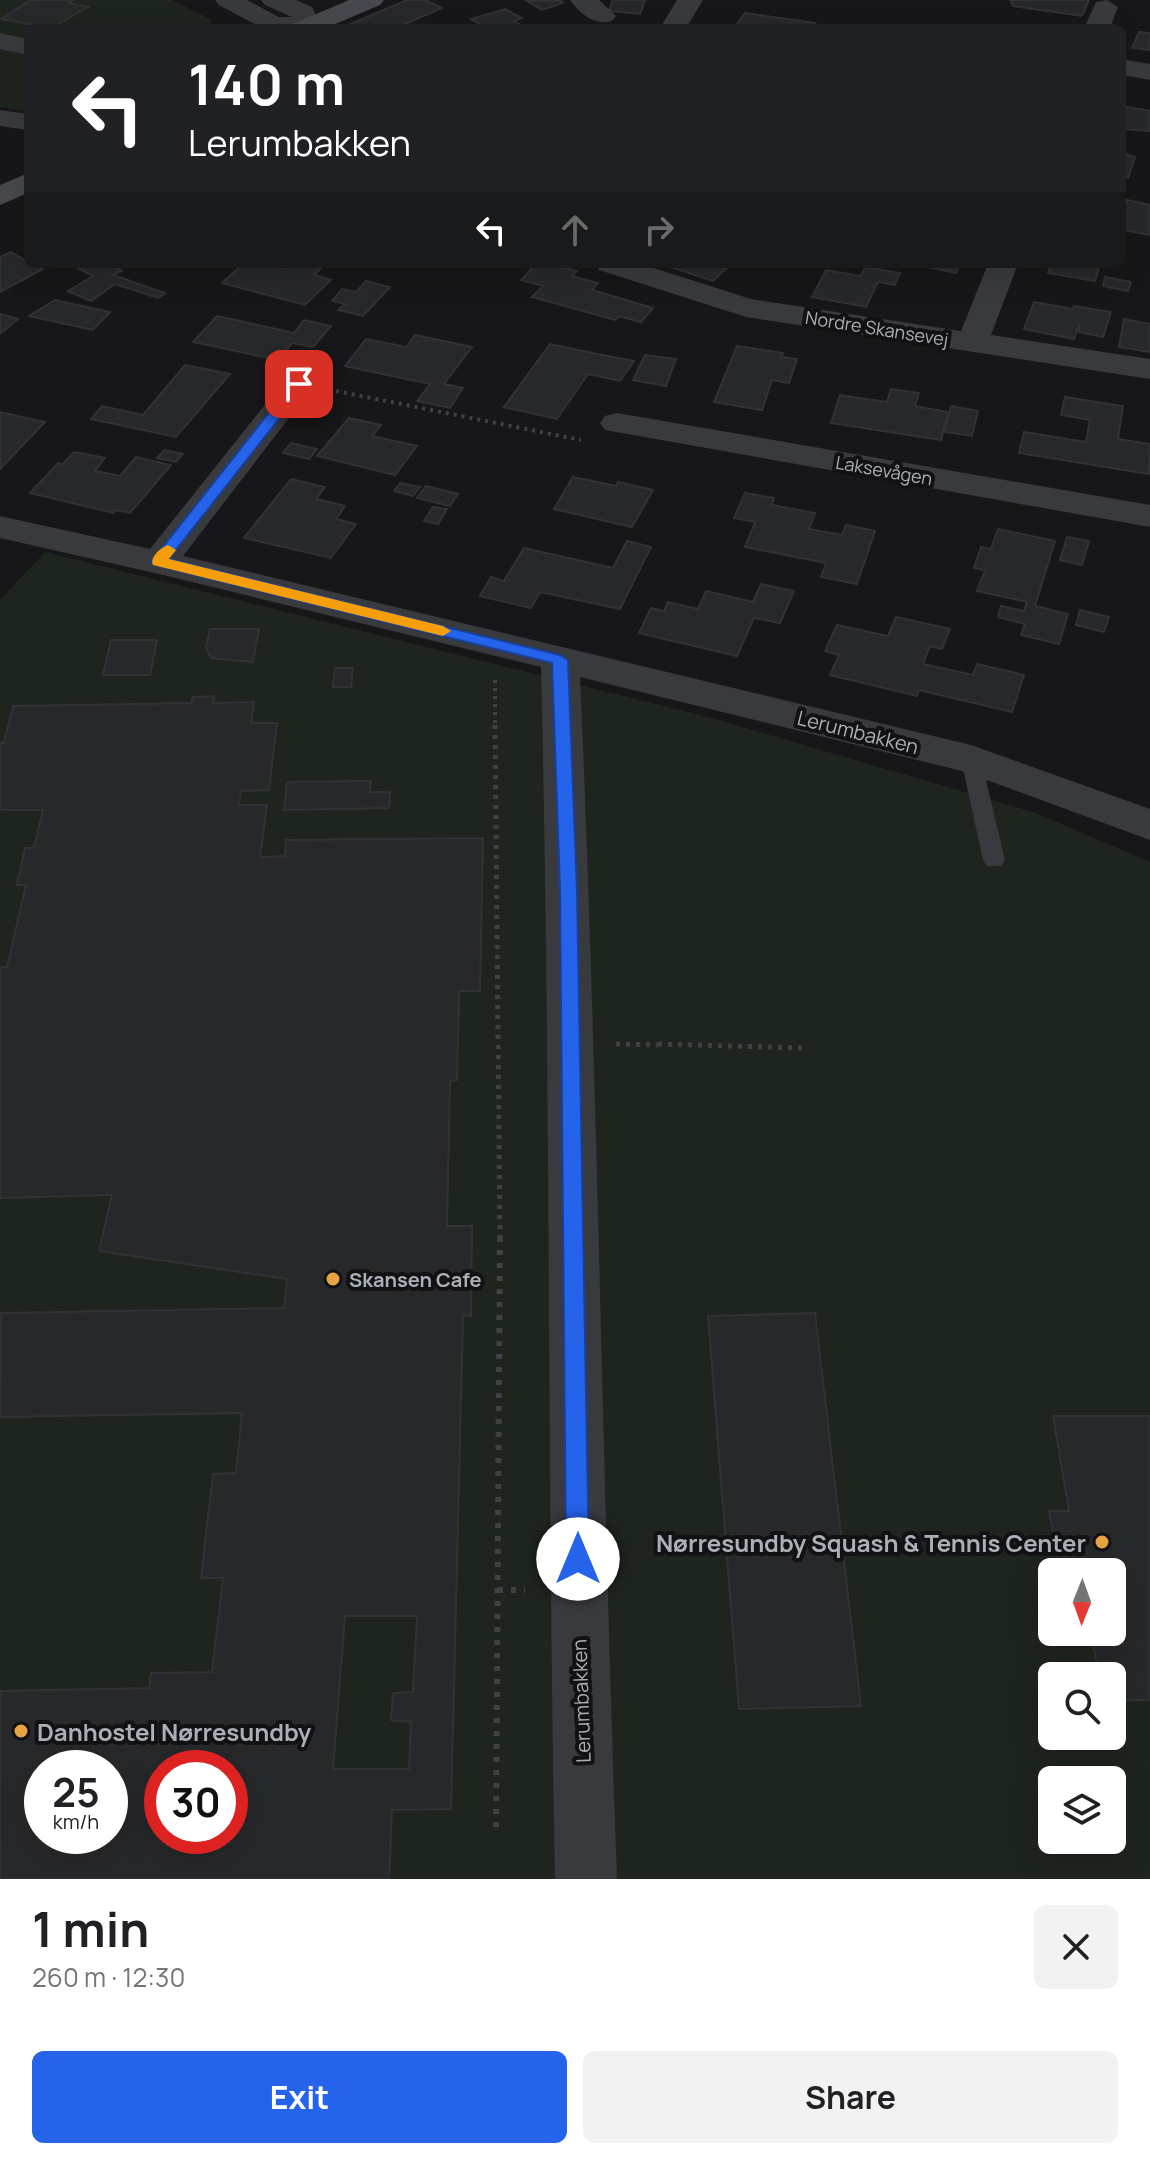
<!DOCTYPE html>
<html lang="en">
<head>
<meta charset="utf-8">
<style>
  :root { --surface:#fff; --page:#f2f2f2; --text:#202124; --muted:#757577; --accent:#2563eb }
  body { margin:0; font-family:Manrope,sans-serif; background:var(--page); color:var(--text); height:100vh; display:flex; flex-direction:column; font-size:30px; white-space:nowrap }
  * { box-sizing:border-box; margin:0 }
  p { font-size:26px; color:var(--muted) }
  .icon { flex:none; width:44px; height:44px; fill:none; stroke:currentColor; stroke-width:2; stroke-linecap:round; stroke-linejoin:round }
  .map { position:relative; height:1879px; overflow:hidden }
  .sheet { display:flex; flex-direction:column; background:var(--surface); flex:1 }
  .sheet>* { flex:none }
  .guide { position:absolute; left:24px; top:24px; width:1102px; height:244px; border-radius:12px; box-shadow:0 8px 32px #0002; background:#202124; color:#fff; overflow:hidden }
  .needle { width:52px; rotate:181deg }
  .tools { position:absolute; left:1038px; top:1558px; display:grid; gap:16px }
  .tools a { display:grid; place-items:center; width:88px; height:88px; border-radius:12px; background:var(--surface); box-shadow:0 8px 32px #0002; font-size:40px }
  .speed { position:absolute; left:24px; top:1750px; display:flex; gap:16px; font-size:40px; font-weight:700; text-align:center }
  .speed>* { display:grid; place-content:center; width:104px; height:104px; border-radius:50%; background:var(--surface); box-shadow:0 8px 32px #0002; line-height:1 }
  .speed small { font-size:20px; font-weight:400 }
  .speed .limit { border:12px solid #d22; background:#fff; color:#111 }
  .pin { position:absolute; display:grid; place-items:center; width:68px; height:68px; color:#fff; margin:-34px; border-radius:16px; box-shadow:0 4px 12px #0006 }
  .me { position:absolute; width:88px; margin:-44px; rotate:0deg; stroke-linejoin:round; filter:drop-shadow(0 0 6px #0008) }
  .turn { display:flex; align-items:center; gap:28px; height:168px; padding:0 32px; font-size:36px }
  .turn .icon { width:104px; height:104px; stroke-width:2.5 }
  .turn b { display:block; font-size:56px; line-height:68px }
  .lanes { display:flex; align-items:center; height:76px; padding:0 32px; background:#0003; justify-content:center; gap:40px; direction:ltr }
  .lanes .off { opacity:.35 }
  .round { display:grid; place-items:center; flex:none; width:84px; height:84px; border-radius:12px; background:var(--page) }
  .summary { display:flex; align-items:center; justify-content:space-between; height:136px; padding:0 32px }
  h1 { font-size:48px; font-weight:700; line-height:60px }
  .action { display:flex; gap:16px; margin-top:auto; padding:16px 32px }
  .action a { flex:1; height:92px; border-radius:12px; background:var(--accent); color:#fff; font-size:32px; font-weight:700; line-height:92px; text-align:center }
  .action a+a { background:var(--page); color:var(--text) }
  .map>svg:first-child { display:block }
  .green { fill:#1e241e; fill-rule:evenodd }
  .building { fill:#27282a; stroke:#313235; stroke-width:2; fill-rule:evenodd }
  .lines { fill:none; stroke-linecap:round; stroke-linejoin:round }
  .path-far2 { stroke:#3f4145; stroke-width:4; stroke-dasharray:3 5; stroke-linecap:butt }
  .path-far1 { stroke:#3f4145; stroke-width:5; stroke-dasharray:4 6; stroke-linecap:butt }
  .path { stroke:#3f4145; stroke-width:6; stroke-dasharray:5 8; stroke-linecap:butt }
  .service { fill:#393a3e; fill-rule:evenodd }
  .minor { fill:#393a3e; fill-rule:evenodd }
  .tertiary { fill:#393a3e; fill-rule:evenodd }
  .secondary { fill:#47494e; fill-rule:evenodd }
  .route { fill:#2563eb; stroke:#184099; stroke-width:2 }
  .slow { fill:#f59e0b }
  .poi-dot { fill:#e7a541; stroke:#121214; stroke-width:3 }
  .labels { text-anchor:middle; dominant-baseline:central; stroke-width:8; stroke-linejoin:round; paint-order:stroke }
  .far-street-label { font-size:18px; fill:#aaafb8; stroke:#121214 }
  .street-label { font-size:20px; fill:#aaafb8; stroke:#121214 }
  .poi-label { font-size:20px; font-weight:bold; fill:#aaafb8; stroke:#121214; text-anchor:start }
  .near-poi-label { font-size:24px; font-weight:bold; fill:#aaafb8; stroke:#121214; text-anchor:end }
</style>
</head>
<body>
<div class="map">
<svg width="1150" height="1879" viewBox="0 0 1150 1879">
  <rect width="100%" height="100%" fill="#171719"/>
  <g class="green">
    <path d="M0 0H172L212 20 210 28H28V112L0 107Z"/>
    <path d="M45 552 708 717 1033 812 1150 862V1879H0V600ZM1052 1572H1112V1632H1052ZM1052 1676H1112V1736H1052ZM42 1768H110V1836H42ZM162 1768H230V1836H162ZM1052 1780H1112V1840H1052Z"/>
  </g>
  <g class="building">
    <path d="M31 0H73L69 3 88 7 51 28 1 19Z"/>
    <path d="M407 0H425L442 8 396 28H341Z"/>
    <path d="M559 0 563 3 542 10 527 1Z"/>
    <path d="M613 0H645L640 14 609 11Z"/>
    <path d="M1010 0H1089L1082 16 1013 6Z"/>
    <path d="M505 9 522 18 514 21 519 24 507 28H486L471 19Z"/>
    <path d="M745 13 815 23 813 28H734Z"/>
    <path d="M1139 32 1150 33V50L1132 48Z"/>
    <path d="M1122 106 1150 111V131L1122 129Z"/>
    <path d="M1122 148 1127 155 1135 157 1128 178 1122 177Z"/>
    <path d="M1127 200 1150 205V235L1122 230V215Z"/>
    <path d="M10 252 43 269 0 292V257Z"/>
    <path d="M80 264H109L122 271 113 275 165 293 158 298 115 284 91 301 68 291 93 276 75 267Z"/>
    <path d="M243 264 283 268 287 264H325L314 275 331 280 305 305 222 283Z"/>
    <path d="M536 264H550L577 271 572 276 598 283 592 290 653 308 641 322 619 316 615 320 532 297 543 286 521 280Z"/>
    <path d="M662 264H731L713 281Z"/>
    <path d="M915 264H960L956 273Z"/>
    <path d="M1052 264H1100L1095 281 1048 273Z"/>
    <path d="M865 267 900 273 895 285 878 282 866 307 812 297 826 270 861 276Z"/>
    <path d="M1105 277 1131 282 1128 291 1103 286Z"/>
    <path d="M366 281 390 287 363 316 338 310 345 304 332 301 342 289 356 292Z"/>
    <path d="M55 300 110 312 93 330 29 316Z"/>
    <path d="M1034 302 1073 309 1074 306 1111 312 1103 337 1079 332V325L1074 339 1024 329Z"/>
    <path d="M0 314 18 319 0 334Z"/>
    <path d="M217 316 294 333 304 320 331 326 313 347 292 343 278 360 193 342Z"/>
    <path d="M1124 319 1150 324V352L1119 347Z"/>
    <path d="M415 335 472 347 444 384 463 388 450 408 417 401 430 384 345 366 366 339 406 347Z"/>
    <path d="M550 344 597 354 634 361 620 381 588 374 557 419 504 407Z"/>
    <path d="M737 346 783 353 781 357 797 359 789 383 772 380 762 410 714 402Z"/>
    <path d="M645 355 676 359 666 386 633 380Z"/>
    <path d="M185 365 230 374 176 437 91 419 102 406 143 415Z"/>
    <path d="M891 389 919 393 915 406 948 412 941 440 831 423 840 395 887 402Z"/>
    <path d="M1065 397 1123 406 1118 439 1150 444 1149 474 1019 453 1024 432 1086 442 1090 420 1061 415Z"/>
    <path d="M951 406 978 411 972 436 945 432Z"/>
    <path d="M0 412 45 422 0 469Z"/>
    <path d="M349 418 381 425 372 436 417 446 395 475 317 456Z"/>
    <path d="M291 443 317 449 309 459 283 453Z"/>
    <path d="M164 450 183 454 176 462 157 458Z"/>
    <path d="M74 452 105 458 95 471 120 476 136 457 171 465 130 513 116 510 113 513 30 493 58 463 63 464Z"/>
    <path d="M573 477 616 486 618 482 653 490 632 527 554 509Z"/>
    <path d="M291 479 325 487 316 499 345 506 336 519 356 524 331 558 244 538Z"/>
    <path d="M400 483 420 487 413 496 394 491Z"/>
    <path d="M426 486 458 494 450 506 417 498Z"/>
    <path d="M745 493 774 498 772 505 815 513 809 529 842 535 846 525 875 531 857 584 821 577 826 563 745 547 755 522 734 518Z"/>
    <path d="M433 507 447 509 438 524 424 521Z"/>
    <path d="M998 529 1055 541 1035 606 1068 614 1059 644 1021 635 1025 624 998 617 1001 606 1024 611 1027 602 977 591 985 570 974 568 981 547 991 549Z"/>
    <path d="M1067 537 1089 541 1082 565 1060 560Z"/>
    <path d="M627 541 651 547 620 609 540 592 531 608 480 596 491 577 504 581 524 548 613 568Z"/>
    <path d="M761 584 794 591 780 623 754 618 737 656 639 633 651 608 664 611 668 602 698 609 706 591 753 602Z"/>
    <path d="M1080 610 1109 617 1104 632 1076 625Z"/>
    <path d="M896 617 950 629 942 649 930 646 923 664 973 675 977 664 1024 675 1012 712 919 690 917 696 830 675 839 655 825 651 837 625 888 636Z"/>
    <path d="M210 629H259L253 662 211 658 206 647Z"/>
    <path d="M111 640H157L150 675H103Z"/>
    <path d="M335 668H353L351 687H333Z"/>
    <path d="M214 696 213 703 254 702 251 723H277L269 790 241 791 239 805H267L260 857 285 856 286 840 483 838 480 991H459L457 1080 450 1081 447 1226H472L471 1316 463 1315 451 1809 392 1810 389 1879H0V1691L149 1688 151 1673 212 1672 223 1578H201L213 1474 236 1473 242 1413 0 1417 1 1313 284 1308 287 1279 99 1251 112 1195 0 1198V967H7L26 885H17L25 848H34L43 810H0V743H4L13 706 191 703 193 697ZM345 1616H417L413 1692 393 1693 391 1720 411 1722 409 1769H333ZM42 1768H110V1836H42ZM162 1768H230V1836H162Z"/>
    <path d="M371 781 370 792H390L389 808 284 810 287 782Z"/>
    <path d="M815 1313 861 1706 739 1709 708 1316Z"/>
    <path d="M1053 1416H1150V1700H1112V1676H1099L1091 1632H1083H1112V1572H1060L1049 1511H1069Z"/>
  </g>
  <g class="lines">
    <g class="path-far2">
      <path d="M336 391 581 440"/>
      <path d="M495 680V727"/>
    </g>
    <g class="path-far1">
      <path d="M495 725 500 1237"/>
      <path d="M616 1044 658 1045"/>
      <path d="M658 1044 804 1048"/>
    </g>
    <g class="path">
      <path d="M498 1590H525"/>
      <path d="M496 1827 500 1235"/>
    </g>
    <path class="service" d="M971 752 978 754 981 759 1005 860 1001 866H987L983 860 961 759 964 754Z"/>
    <g class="minor">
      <path d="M570 0H599L616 16 612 21C595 26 580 14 570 0Z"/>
      <path d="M677 0H703L686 28H660Z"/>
      <path d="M1107 0 1118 7 1110 28H1084L1096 2Z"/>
      <path d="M0 33 28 39V55L0 49Z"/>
      <path d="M1122 59 1150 64V80L1122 75Z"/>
      <path d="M0 110 28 114V130L0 126Z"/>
      <path d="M595 264H641L751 299 961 331 988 264H1018L991 335 1150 359V379L746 317 599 270Z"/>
      <path d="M299 374 311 377 315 384 183 556 971 745 1150 809V840L962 771 580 677C598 1077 602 1478 617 1879H555C547 1475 551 1071 541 667L159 574 0 538V516L150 549 287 377Z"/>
      <path d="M617 413 1150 505V527L605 430 600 423 605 416Z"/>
    </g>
    <path class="tertiary" d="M215 0H247L279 17H292L265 5 261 0H296L312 7 321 26 262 28 219 5Z"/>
    <g class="secondary">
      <path d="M349 0H384L380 5 326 28H291L295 23Z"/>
      <path d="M28 173V193L0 205V185Z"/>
    </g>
  </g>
  <path class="route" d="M299 380 304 381V387L169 559 560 655 568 660 577 890 589 1559 586 1568 578 1571 570 1568 566 1559 560 890 552 663 159 566 151 562 294 381Z"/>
  <path class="slow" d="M168 545 176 550 169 559 443 626 451 631 443 636 153 565C149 558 161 547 168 545Z"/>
  <g class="poi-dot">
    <circle cx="333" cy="1279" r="8"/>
    <circle cx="1102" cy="1542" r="8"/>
    <circle cx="21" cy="1731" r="8"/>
  </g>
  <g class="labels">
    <g class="far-street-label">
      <text transform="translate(877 328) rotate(9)">Nordre Skansevej</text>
      <text transform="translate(884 470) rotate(10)">Laksevågen</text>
    </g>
    <g class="street-label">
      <text transform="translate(858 732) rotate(14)">Lerumbakken</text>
      <text transform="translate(581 1701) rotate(-92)">Lerumbakken</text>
    </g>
    <g class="poi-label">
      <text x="349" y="1279">Skansen Cafe</text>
    </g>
    <g class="near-poi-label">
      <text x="1086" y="1542">Nørresundby Squash &amp; Tennis Center</text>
      <text x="37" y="1731" text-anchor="start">Danhostel Nørresundby</text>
    </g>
  </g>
</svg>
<div class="tools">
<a><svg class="needle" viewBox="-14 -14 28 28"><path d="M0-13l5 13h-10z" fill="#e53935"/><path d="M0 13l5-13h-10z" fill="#757577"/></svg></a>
<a><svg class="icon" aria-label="search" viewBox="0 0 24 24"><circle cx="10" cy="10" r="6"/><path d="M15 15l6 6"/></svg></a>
<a><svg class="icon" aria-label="layers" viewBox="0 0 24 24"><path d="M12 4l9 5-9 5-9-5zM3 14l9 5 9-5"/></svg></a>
</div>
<div class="speed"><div>25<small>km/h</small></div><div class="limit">30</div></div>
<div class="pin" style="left:299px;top:384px;background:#d93025"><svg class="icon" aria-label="arrive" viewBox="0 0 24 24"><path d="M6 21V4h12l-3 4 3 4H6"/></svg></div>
<svg class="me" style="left:578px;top:1559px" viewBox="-20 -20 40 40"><circle r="19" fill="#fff"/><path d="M0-13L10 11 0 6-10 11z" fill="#2563eb"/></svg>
<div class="guide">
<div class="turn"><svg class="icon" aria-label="left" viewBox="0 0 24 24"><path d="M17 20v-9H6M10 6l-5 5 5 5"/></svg><div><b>140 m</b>Lerumbakken</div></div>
<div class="lanes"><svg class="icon" aria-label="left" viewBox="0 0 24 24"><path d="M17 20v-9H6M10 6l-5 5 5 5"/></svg><svg class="icon off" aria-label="ahead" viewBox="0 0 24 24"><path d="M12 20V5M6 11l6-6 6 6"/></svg><svg class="icon off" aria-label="right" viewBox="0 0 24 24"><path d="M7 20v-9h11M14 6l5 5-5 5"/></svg></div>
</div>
</div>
<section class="sheet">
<div class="summary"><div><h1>1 min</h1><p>260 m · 12:30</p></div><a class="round"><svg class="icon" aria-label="close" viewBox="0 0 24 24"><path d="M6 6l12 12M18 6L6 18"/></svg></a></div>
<div class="action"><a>Exit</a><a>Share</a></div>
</section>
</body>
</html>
